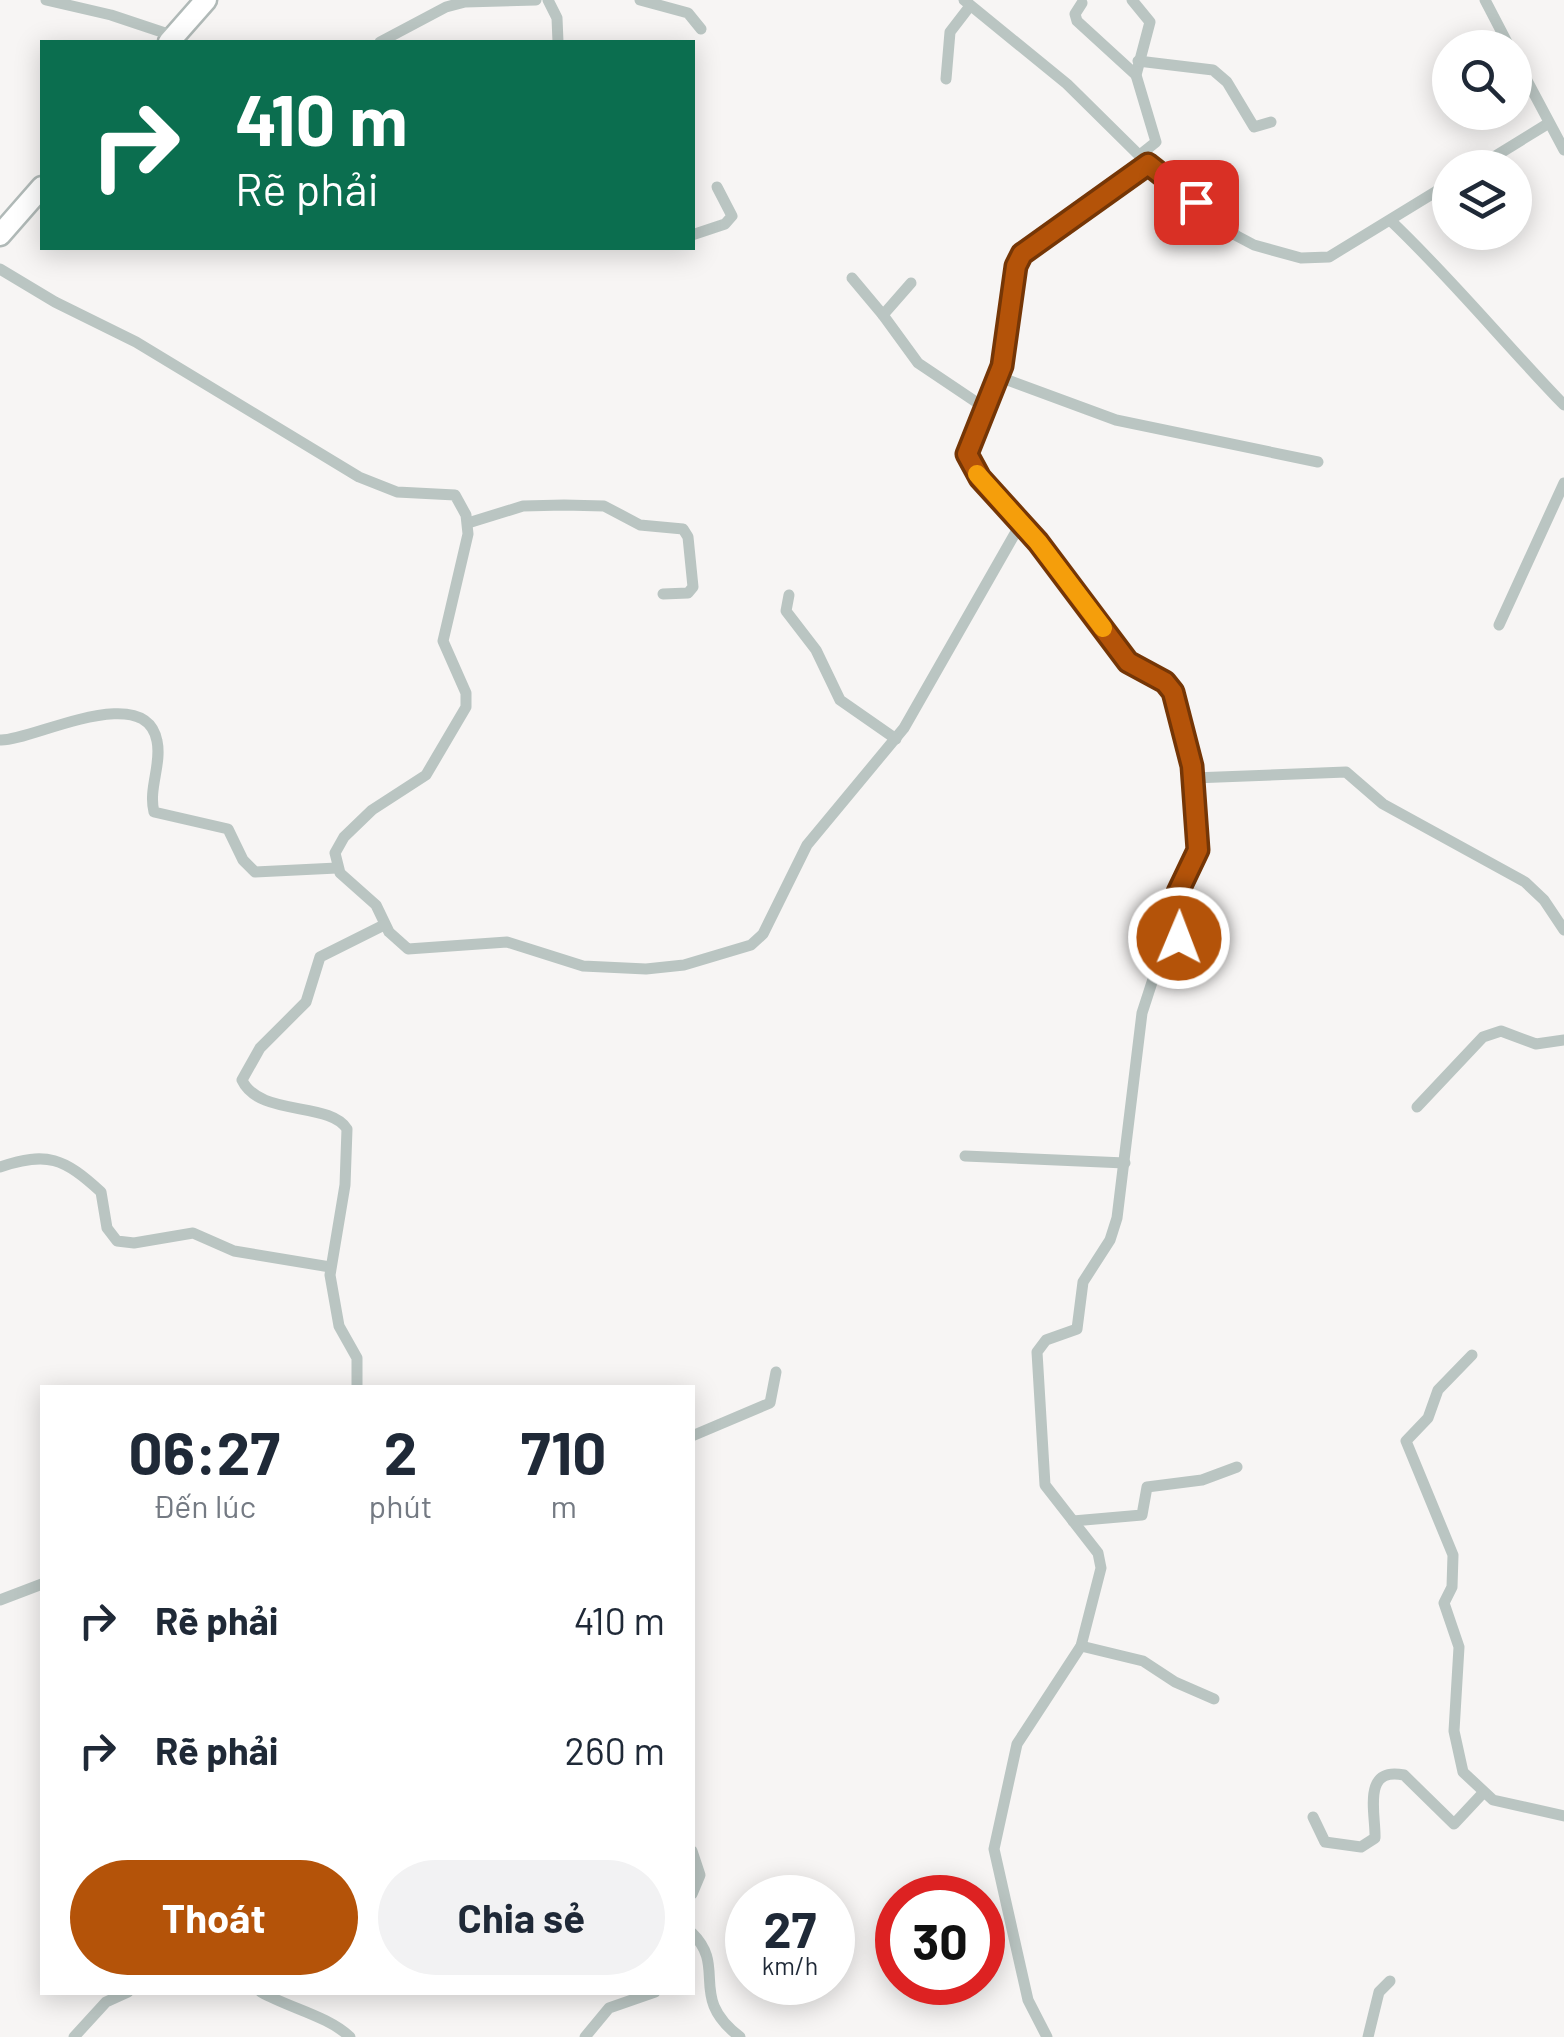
<!DOCTYPE html>
<html lang="vi">
<head>
<meta charset="utf-8">
<style>
  :root { --surface:#fff; --page:#f2f2f3; --text:#1f2937; --muted:#747a83; --accent:#b45309 }
  body { margin:0; font-family:Barlow,sans-serif; background:var(--page); color:var(--text); height:100vh; display:flex; flex-direction:column; font-size:38px; white-space:nowrap }
  * { box-sizing:border-box; margin:0 }
  p { font-size:32px; color:var(--muted) }
  .icon { flex:none; width:55px; height:55px; fill:none; stroke:currentColor; stroke-width:2; stroke-linecap:round; stroke-linejoin:round }
  .map { position:relative; flex:1; overflow:hidden }
  .panel { position:absolute; left:40px; top:1385px; width:655px; height:610px; display:flex; flex-direction:column; background:var(--surface); border-radius:0px; box-shadow:0 5px 25px #0003 }
  .panel>* { flex:none }
  .guide { position:absolute; left:40px; top:40px; width:655px; height:210px; border-radius:0px; box-shadow:0 5px 25px #0003; background:#0b6e4f; color:#fff; overflow:hidden }
  .fabs { position:absolute; left:1432px; top:30px; display:grid; gap:20px }
  .fabs a { display:grid; place-items:center; width:100px; height:100px; border-radius:50%; background:var(--surface); box-shadow:0 5px 25px #0003; font-size:50px }
  .speed { position:absolute; left:725px; top:1875px; display:flex; gap:20px; font-size:50px; font-weight:700; text-align:center }
  .speed>* { display:grid; place-content:center; width:130px; height:130px; border-radius:50%; background:var(--surface); box-shadow:0 5px 25px #0003; line-height:1 }
  .speed small { font-size:25px; font-weight:400 }
  .speed .limit { border:15px solid #d22; background:#fff; color:#111 }
  .pin { position:absolute; display:grid; place-items:center; width:85px; height:85px; color:#fff; margin:-42px; border-radius:20px; box-shadow:0 5px 15px #0006 }
  .me { position:absolute; width:110px; margin:-55px; rotate:1deg; stroke-linejoin:round; filter:drop-shadow(0 0 8px #0008) }
  .turn { display:flex; align-items:center; gap:35px; height:210px; padding:0 30px; font-size:45px }
  .turn .icon { width:130px; height:130px; stroke-width:2.5 }
  .turn b { display:block; font-size:70px; line-height:85px }
  .eta { display:flex; justify-content:space-evenly; align-items:center; height:170px; text-align:center }
  .eta b { font-size:60px; font-weight:700; line-height:70px }
  .button { display:flex; gap:20px; margin-top:auto; padding:20px 30px }
  .button a { flex:1; height:115px; border-radius:60px; background:var(--accent); color:#fff; font-size:40px; font-weight:700; line-height:115px; text-align:center }
  .button a+a { background:var(--page); color:var(--text) }
  ul { padding:0; list-style:none }
  li { display:flex; align-items:center; gap:30px; height:130px; padding:0 30px }
  li div { flex:1 }
  li b { display:block; font-size:38px }
  li em { font-style:normal }
  .map>svg:first-child { display:block }
  .lines { fill:none; stroke-linecap:round; stroke-linejoin:round }
  .highway-casing { stroke:#b0b9b7; stroke-width:25 }
  .street { stroke:#bac5c2; stroke-width:11 }
  .highway { stroke:#fff; stroke-width:20 }
  .route-casing { stroke:#753606; stroke-width:25 }
  .route { stroke:#b45309; stroke-width:18 }
  .slow { stroke:#f59e0b; stroke-width:18 }
</style>
</head>
<body>
<div class="map">
<svg width="1564" height="2037" viewBox="0 0 1564 2037">
  <rect width="100%" height="100%" fill="#f7f5f4"/>
  <g class="lines">
    <g class="highway-casing">
      <g id="highway">
        <path d="M169 42 206 0"/>
        <path d="M0 235 42 187"/>
      </g>
    </g>
    <g class="street">
      <path d="M46 0 111 15 174 36"/>
      <path d="M548 0 557 18 558 42"/>
      <path d="M640 0 688 13 701 29"/>
      <path d="M964 0 1067 84 1148 164 1237 236 1254 245 1301 258 1329 257 1450 183"/>
      <path d="M1132 0 1150 22 1136 75 1156 142 1141 154"/>
      <path d="M1485 0 1510 48"/>
      <path d="M1082 3 1075 14 1077 21 1136 75"/>
      <path d="M380 42 446 7 465 2 536 0"/>
      <path d="M1515 58 1564 150"/>
      <path d="M1138 61 1213 70 1227 82 1254 127 1271 122"/>
      <path d="M946 79 950 32 970 6"/>
      <path d="M1476 168 1549 123"/>
      <path d="M1391 221C1453 280 1505 344 1564 405"/>
      <path d="M692 235 725 224 732 216 717 187"/>
      <path d="M0 269 55 302 136 342 359 477 397 492 455 495 466 515 468 534 443 641 466 693V707L426 775 372 810 344 837 335 853 340 873 376 905 389 932 408 949 507 942 583 966 646 969 684 965 751 945 763 934 807 845 904 728 1021 523"/>
      <path d="M852 278 883 315"/>
      <path d="M911 283 883 315 918 363 982 406"/>
      <path d="M997 376 1116 420 1318 462"/>
      <path d="M468 523 523 506 564 505 604 506 640 525 683 529 688 537 693 587 688 593 663 594"/>
      <path d="M789 595 786 611 816 650 840 700 896 739"/>
      <path d="M1499 625 1564 483"/>
      <path d="M0 740C30 742 145 679 157 741 162 764 148 789 154 812L228 829 243 860 255 872 337 868"/>
      <path d="M1193 778 1346 772 1383 804 1525 882 1544 900 1564 930"/>
      <path d="M1417 1107 1483 1037 1501 1031 1536 1044 1564 1040"/>
      <path d="M965 1156 1125 1163"/>
      <path d="M0 1167C47 1151 64 1158 101 1192L107 1228 117 1241 134 1243 193 1233 234 1251 330 1267"/>
      <path d="M1472 1355 1438 1390 1428 1418 1406 1441 1453 1555 1452 1587 1444 1603 1459 1647 1454 1731 1463 1772 1493 1800 1564 1816"/>
      <path d="M357 1388V1358L339 1326 330 1275 345 1185 347 1129C330 1101 259 1117 242 1080L260 1048 306 1002 320 957 384 925"/>
      <path d="M692 1436 770 1403 776 1372"/>
      <path d="M1073 1521 1142 1515 1147 1487 1202 1480 1237 1467"/>
      <path d="M0 1600 42 1584"/>
      <path d="M1081 1646 1143 1661 1175 1682 1214 1699"/>
      <path d="M1313 1817 1325 1842 1361 1847 1375 1838C1376 1815 1361 1766 1404 1775L1454 1824 1483 1793"/>
      <path d="M692 1851 700 1875 692 1894"/>
      <path d="M692 1933C728 1968 687 1997 740 2037"/>
      <path d="M261 1992C289 2008 328 2016 350 2037"/>
      <path d="M74 2037 106 2002 128 1992"/>
      <path d="M585 2037 609 2008 655 1992"/>
      <path d="M1047 2037 1028 2000 994 1849 1017 1744 1081 1646 1101 1568 1098 1553 1045 1485 1037 1352 1046 1340 1077 1329 1083 1282 1110 1240 1117 1218 1142 1013 1155 973 1179 938V892L1197 855 1192 765 1169 686 1128 662 1038 542 980 478 967 454 982 406 1002 366 1018 259 1148 164"/>
      <path d="M1368 2037 1379 1992 1390 1981"/>
    </g>
    <use href="#highway" class="highway"/>
  </g>
  <g class="lines">
    <g class="route-casing">
      <path id="route" d="M1179 938 1178 892 1198 850 1192 766 1173 692 1165 682 1128 662 1038 542 980 478 967 454 1002 366 1016 266 1022 254 1148 164 1196 202"/>
    </g>
    <use href="#route" class="route"/>
    <path class="slow" d="M977 474 1038 542 1103 628"/>
  </g>
</svg>
<div class="fabs">
<a><svg class="icon" aria-label="search" viewBox="0 0 24 24"><circle cx="10" cy="10" r="6"/><path d="M15 15l6 6"/></svg></a>
<a><svg class="icon" aria-label="layers" viewBox="0 0 24 24"><path d="M12 4l9 5-9 5-9-5zM3 14l9 5 9-5"/></svg></a>
</div>
<div class="speed"><div>27<small>km/h</small></div><div class="limit">30</div></div>
<div class="pin" style="left:1196px;top:202px;background:#d93025"><svg class="icon" aria-label="arrive" viewBox="0 0 24 24"><path d="M6 21V4h12l-3 4 3 4H6"/></svg></div>
<svg class="me" style="left:1179px;top:938px" viewBox="-20 -20 40 40"><circle r="17" fill="#b45309" stroke="#fff" stroke-width="3"/><path d="M0-11L8 9 0 5-8 9z" fill="#fff"/></svg>
<div class="guide">
<div class="turn"><svg class="icon" aria-label="right" viewBox="0 0 24 24"><path d="M7 20v-9h11M14 6l5 5-5 5"/></svg><div><b>410 m</b>Rẽ phải</div></div>
</div>
<section class="panel">
<div class="eta">
<div><b>06:27</b><p>Đến lúc</p></div>
<div><b>2</b><p>phút</p></div>
<div><b>710</b><p>m</p></div>
</div>
<ul>
<li><svg class="icon" aria-label="right" viewBox="0 0 24 24"><path d="M7 20v-9h11M14 6l5 5-5 5"/></svg><div><b>Rẽ phải</b></div><em>410 m</em></li>
<li><svg class="icon" aria-label="right" viewBox="0 0 24 24"><path d="M7 20v-9h11M14 6l5 5-5 5"/></svg><div><b>Rẽ phải</b></div><em>260 m</em></li>
</ul>
<div class="button"><a>Thoát</a><a>Chia sẻ</a></div>
</section>
</div>
</body>
</html>
